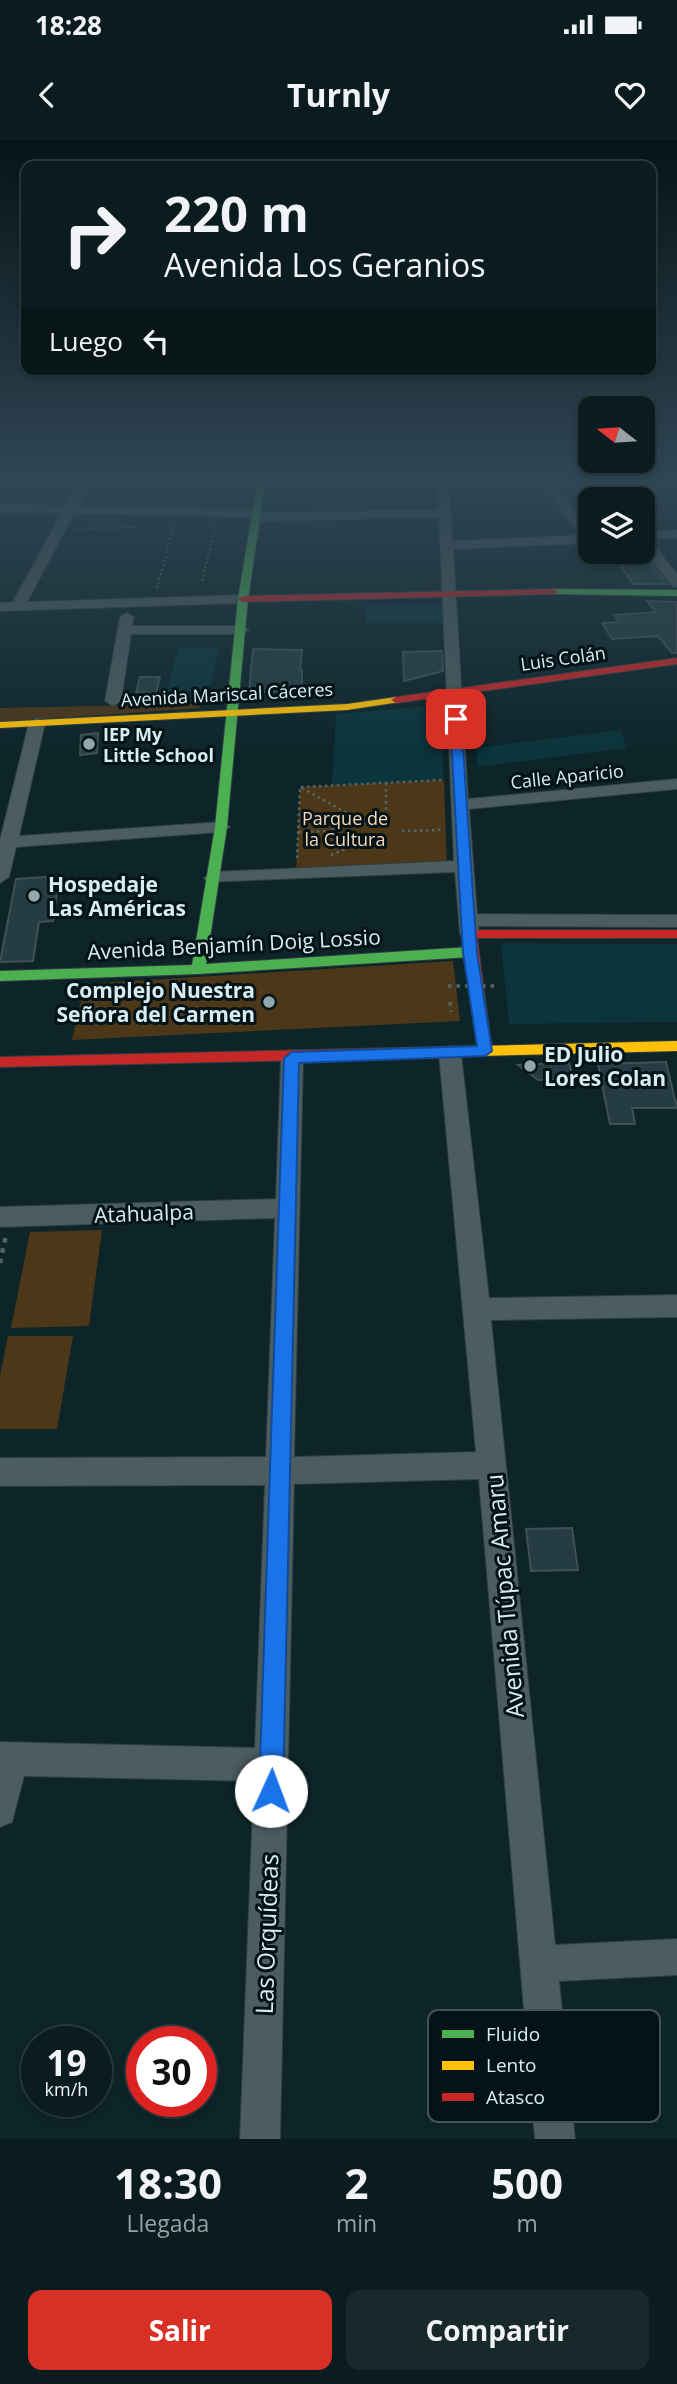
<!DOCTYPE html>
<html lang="es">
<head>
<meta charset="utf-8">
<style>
  :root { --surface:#0a1c1f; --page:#18292c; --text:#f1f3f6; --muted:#99a1a4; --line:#2a3a3d; --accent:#d93025 }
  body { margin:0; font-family:"Open Sans",sans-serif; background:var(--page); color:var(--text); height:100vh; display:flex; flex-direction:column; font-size:26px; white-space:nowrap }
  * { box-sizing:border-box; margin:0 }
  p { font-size:23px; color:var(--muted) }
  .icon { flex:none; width:38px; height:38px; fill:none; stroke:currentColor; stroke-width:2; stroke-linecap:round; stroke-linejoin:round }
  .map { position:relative; height:1999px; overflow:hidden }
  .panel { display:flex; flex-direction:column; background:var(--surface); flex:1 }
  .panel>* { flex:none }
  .guide { position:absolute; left:21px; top:21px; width:635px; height:214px; border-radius:14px; box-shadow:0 4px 10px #0003,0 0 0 2px var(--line); background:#0a1c1f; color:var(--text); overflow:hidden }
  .needle { width:46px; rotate:287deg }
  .buttons { position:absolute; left:578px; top:256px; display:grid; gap:14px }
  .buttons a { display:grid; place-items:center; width:77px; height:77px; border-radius:14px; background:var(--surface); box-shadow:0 4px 10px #0003,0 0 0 2px var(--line); font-size:35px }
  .speed { position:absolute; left:21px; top:1886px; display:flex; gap:14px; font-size:35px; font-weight:700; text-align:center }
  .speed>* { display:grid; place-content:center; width:91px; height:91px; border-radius:50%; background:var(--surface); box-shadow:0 4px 10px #0003,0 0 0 2px var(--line); line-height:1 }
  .speed small { font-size:18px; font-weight:400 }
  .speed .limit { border:10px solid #d22; background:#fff; color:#111 }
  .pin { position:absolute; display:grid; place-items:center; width:60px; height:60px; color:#fff; margin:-30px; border-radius:14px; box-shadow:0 4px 10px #0006 }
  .me { position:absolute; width:77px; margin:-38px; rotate:2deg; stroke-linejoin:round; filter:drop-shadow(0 0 5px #0008) }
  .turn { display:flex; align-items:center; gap:24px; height:147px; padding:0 28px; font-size:32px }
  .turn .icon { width:91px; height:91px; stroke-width:2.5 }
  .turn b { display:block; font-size:49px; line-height:60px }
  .then { display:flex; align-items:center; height:66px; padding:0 28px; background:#0003; gap:14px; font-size:26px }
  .eta { display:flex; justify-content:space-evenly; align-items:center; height:119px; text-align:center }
  .eta b { font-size:42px; font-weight:700; line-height:49px }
  .primary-button { display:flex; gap:14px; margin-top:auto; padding:14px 28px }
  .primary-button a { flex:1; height:80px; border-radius:14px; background:var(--accent); color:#fff; font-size:28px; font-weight:700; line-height:80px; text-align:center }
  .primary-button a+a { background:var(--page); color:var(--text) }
  .status { display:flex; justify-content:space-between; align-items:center; height:49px; padding:0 35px; background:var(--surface); direction:ltr }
  .status svg { height:19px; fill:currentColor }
  header { display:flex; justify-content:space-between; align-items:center; height:91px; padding:0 28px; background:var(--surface); font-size:32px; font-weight:700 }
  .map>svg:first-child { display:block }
  .built { fill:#0b343b }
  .green { fill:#4c3719 }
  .building { fill:#253d42; stroke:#3e5155; stroke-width:2 }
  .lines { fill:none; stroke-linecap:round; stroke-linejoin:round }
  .street-casing { stroke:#2f3e42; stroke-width:2 }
  .fast-casing { stroke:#2f3e42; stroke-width:2 }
  .slow-casing { stroke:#2f3e42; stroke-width:2 }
  .jam-casing { stroke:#2f3e42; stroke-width:2 }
  .path-far3 { stroke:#546467; stroke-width:2; stroke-dasharray:2 2.5; stroke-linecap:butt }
  .path-far2 { stroke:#546467; stroke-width:2.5; stroke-dasharray:2.5 3.5; stroke-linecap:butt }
  .path-far1 { stroke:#546467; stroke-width:3.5; stroke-dasharray:3.5 5; stroke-linecap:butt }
  .path { stroke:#546467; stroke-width:4.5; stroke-dasharray:4.5 6; stroke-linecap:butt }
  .street { fill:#4c5d60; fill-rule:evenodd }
  .fast { fill:#4caf50; fill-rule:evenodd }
  .slow { fill:#ffc107; fill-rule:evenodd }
  .jam { fill:#c62828; fill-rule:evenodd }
  .path-bridge { stroke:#546467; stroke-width:3.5; stroke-dasharray:3.5 5; stroke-linecap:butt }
  .route { fill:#1a73e8; stroke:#114b97; stroke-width:2 }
  .poi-dot { fill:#90a7ac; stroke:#031317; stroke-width:2.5 }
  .labels { text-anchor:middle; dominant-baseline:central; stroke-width:6; stroke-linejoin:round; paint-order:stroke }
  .far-street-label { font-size:18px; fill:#d7edf3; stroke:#031317 }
  .far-poi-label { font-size:18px; font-weight:bold; fill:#d7edf3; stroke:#031317; text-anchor:start }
  .far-park-label { font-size:18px; fill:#f8d9b7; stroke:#031317 }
  .poi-label { font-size:21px; font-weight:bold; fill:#d7edf3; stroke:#031317; text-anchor:start }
  .street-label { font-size:21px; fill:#d7edf3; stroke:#031317 }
  .near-street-label { font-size:24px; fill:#d7edf3; stroke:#031317 }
  .key { fill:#031317; stroke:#435459; stroke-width:2 }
  .key-label { font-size:19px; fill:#d7edf3 }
</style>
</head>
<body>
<div class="status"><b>18:28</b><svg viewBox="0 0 49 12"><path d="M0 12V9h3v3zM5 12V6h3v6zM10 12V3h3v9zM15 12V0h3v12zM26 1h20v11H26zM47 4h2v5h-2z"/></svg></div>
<header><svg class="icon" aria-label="back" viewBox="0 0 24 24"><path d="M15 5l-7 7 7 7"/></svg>Turnly<svg class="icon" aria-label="heart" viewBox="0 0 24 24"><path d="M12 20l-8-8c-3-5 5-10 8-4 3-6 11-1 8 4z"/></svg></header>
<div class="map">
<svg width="677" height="1999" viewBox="0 0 677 1999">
  <rect width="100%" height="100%" fill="#0d2529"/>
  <g class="built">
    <path d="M0 340 53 341 40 364H0Z"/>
    <path d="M365 465H442L444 483H366Z"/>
    <path d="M178 508H219L209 553H166Z"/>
    <path d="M428 566 440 570 444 640 332 646 336 574Z"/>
    <path d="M621 590 626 608 477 627 476 608Z"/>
    <path d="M501 803 677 804V882L509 884Z"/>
  </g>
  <g class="green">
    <path d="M195 564 201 568 0 582V568Z"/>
    <path d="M444 640 447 727 296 734 300 647Z"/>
    <path d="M453 821 460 881 72 900 85 844Z"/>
    <path d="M102 1090 89 1186 11 1188 30 1092Z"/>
    <path d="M8 1196H73L57 1289H0V1236Z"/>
  </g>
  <g class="building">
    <path d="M648 419 667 444H633L618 422Z"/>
    <path d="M647 461 677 462V513H672L658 496 612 499 602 483 619 482 614 475 656 472Z"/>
    <path d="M253 509 302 510 300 530H302V551L249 552Z"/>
    <path d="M442 511 443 531 404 541 403 512Z"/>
    <path d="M140 537H160L156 553 136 552Z"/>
    <path d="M98 593 97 613 80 615 81 595Z"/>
    <path d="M59 736 53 781 39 782 33 821 0 822 16 739Z"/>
    <path d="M666 922 677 968H632L635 984H610L598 924Z"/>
    <path d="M569 923 573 939 538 940 518 925Z"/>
    <path d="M572 1388 578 1430 531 1431 526 1389Z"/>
  </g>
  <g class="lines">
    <g class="street-casing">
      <g id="street">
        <path d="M81 338H93L78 366 258 370 263 373 439 370 437 338H449L452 401 590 395V403L453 409 468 659 677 639V649L469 669 477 774 677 775V787L479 786 477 798H463L460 794 455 732 207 742 204 738 213 732 454 721 439 377 257 381 251 377 74 373 27 462 243 455 250 459 243 463 0 471V463L13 462 62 373 0 372V364L66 366Z"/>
        <path d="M539 338H551L584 384 582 387H574Z"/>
        <path d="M586 338H598L616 359H604Z"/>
        <path d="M677 390V398L649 399 677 434V447L672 446 642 407V392Z"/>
        <path d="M127 473 134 477 132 486H242L249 490 242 494H131L121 561 113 566 105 561 120 477Z"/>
        <path d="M37 578 45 583 19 696 221 682 230 687 221 692 16 707 9 737 0 743V700L29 583Z"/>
        <path d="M450 906 458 909 461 914 489 1158 677 1155V1177L491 1180 555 1805 677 1799V1835L559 1841 575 1999H535L479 1339 294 1344 280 1999H240L254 1641 24 1636 12 1682 0 1687V1602L255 1608 265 1345 0 1346V1318L266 1317 275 1078 0 1087V1067L276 1059 281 918 284 912 292 910 300 912 303 918 294 1317 476 1312 439 914 442 909Z"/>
      </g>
    </g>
    <g class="fast-casing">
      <g id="fast">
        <path d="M258 338H266L248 459 227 687 206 824 470 807 477 812 470 817 198 834 0 841V831L192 825 215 687 238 459Z"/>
        <path d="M553 449 677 450V456L550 454 548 452Z"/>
      </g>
    </g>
    <g class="slow-casing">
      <g id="slow">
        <path d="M396 557 400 558V562L347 570 0 588V582L347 564Z"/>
        <path d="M677 901V911L395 918 388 913 395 908Z"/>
      </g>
    </g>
    <g class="jam-casing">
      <g id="jam">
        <path d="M553 449 558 452 556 454 243 462 238 459 243 456Z"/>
        <path d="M677 518V524L396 563 391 560 396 557Z"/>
        <path d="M470 790H677V798H477L492 911 485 916 478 911 463 794Z"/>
        <path d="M395 908 402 913 395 918 0 927V917Z"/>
      </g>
    </g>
    <g class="path-far3">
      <path d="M75 389 137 387"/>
      <path d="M202 441 216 385"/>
      <path d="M157 448 174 385"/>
    </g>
    <g class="path-far2">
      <path d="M386 643V678"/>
      <path d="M302 648 367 684"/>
      <path d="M402 691 442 690"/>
      <path d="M299 692 331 691"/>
      <path d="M346 708 334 701C329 686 335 681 348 674"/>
      <path d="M331 715 368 699"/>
      <path d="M297 718 300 647 442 640"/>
    </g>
    <path class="path-far1" d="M450 862 451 872"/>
    <path class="path" d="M0 1123 6 1095"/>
    <use href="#street" class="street"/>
    <use href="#fast" class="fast"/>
    <use href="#slow" class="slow"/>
    <use href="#jam" class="jam"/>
    <path class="path-bridge" d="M448 846H498"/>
  </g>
  <linearGradient id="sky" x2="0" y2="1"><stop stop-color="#071417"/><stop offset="0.55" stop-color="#2f4654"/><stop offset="1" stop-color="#2f4654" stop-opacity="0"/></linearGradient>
  <rect width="677" height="618" fill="url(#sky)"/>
  <path class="route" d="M456 576 461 579 477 813 492 911 485 916 299 923 283 1651 279 1660 271 1663 262 1660 259 1651 284 918 292 912 477 906 463 813 450 579Z"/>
  <g class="poi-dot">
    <circle cx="89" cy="604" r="7"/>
    <circle cx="34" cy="756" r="7"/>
    <circle cx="269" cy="862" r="7"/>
    <circle cx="530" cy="926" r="7"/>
  </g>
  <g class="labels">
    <g class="far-street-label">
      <text transform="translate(563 518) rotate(-8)">Luis Colán</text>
      <text transform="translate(227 554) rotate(-3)">Avenida Mariscal Cáceres</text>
      <text transform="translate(567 636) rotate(-6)">Calle Aparicio</text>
    </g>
    <g class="far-poi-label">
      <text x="103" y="594">IEP My<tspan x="103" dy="21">Little School</tspan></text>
    </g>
    <g class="far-park-label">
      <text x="345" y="678">Parque de<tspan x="345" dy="21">la Cultura</tspan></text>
    </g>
    <g class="poi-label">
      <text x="48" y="744">Hospedaje<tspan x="48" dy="24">Las Américas</tspan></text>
      <text x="255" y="850" text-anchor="end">Complejo Nuestra<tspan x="255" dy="24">Señora del Carmen</tspan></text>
      <text x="544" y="914">ED Julio<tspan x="544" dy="24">Lores Colan</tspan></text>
    </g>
    <g class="street-label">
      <text transform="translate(234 804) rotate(-3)">Avenida Benjamín Doig Lossio</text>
      <text transform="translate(144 1073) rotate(-2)">Atahualpa</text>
    </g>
    <g class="near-street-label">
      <text transform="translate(504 1456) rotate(-95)">Avenida Túpac Amaru</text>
      <text transform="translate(266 1794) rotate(-88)">Las Orquídeas</text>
    </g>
  </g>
  <rect x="428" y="1870" width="232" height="112" rx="10" class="key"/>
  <rect x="442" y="1890" width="32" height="8" fill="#4caf50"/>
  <rect x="442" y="1921" width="32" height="9" fill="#ffc107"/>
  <rect x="442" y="1953" width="32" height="8" fill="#c62828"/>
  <g class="key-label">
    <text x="486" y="1901">Fluido</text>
    <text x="486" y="1932">Lento</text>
    <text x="486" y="1964">Atasco</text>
  </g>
</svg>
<div class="buttons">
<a><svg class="needle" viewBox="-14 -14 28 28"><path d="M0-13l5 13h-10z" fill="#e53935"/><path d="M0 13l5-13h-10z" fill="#99a1a4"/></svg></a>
<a><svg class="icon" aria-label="layers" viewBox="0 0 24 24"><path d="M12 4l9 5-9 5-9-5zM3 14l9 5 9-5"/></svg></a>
</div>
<div class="speed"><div>19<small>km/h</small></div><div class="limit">30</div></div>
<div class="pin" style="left:456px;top:579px;background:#d93025"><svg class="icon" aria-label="arrive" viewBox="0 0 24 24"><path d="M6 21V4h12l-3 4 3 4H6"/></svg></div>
<svg class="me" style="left:271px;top:1651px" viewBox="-20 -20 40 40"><circle r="19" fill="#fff"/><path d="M0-13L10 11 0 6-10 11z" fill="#1a73e8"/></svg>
<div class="guide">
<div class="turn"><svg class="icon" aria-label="right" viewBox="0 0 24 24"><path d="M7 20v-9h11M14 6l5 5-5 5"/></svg><div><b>220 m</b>Avenida Los Geranios</div></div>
<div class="then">Luego<svg class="icon" aria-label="left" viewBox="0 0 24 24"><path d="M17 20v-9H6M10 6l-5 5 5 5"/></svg></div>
</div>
</div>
<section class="panel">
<div class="eta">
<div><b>18:30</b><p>Llegada</p></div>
<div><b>2</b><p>min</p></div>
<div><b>500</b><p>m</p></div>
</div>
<div class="primary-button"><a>Salir</a><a>Compartir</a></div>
</section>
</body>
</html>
